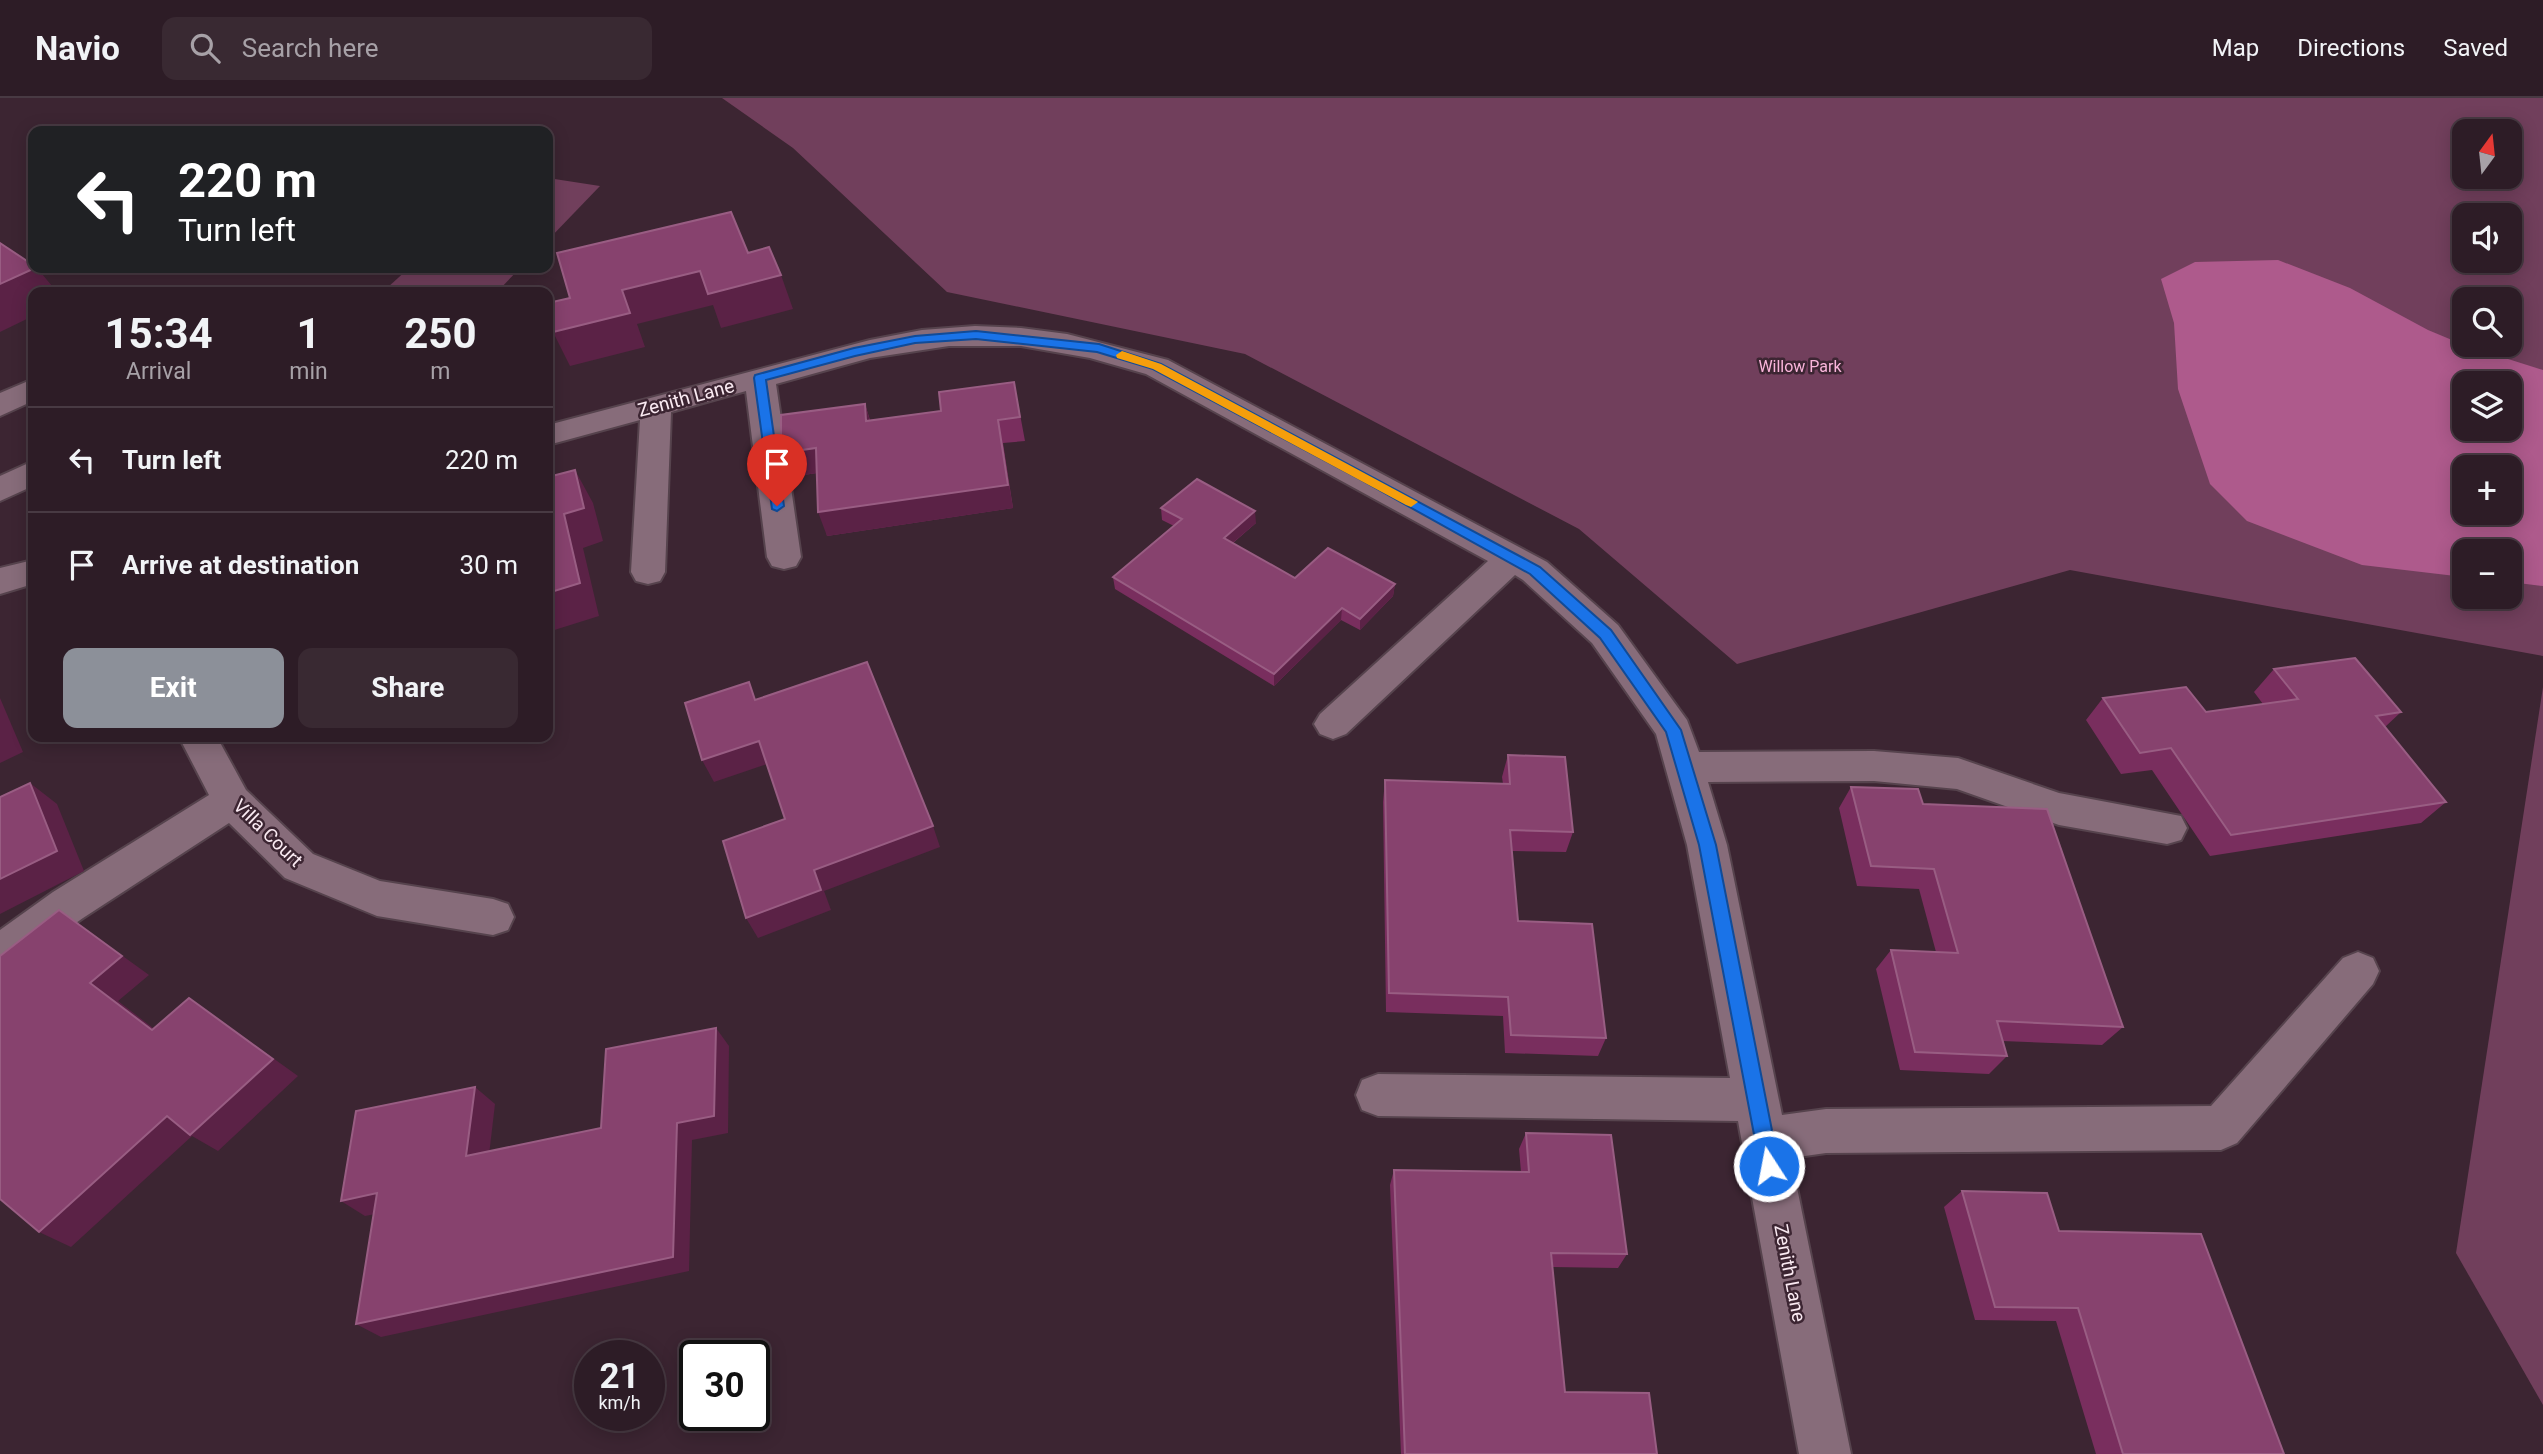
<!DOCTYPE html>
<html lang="en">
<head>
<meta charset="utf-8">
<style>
  :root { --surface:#2d1c26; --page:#392932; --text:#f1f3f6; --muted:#a7a1a7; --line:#483a43; --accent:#8c9099 }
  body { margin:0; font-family:Roboto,sans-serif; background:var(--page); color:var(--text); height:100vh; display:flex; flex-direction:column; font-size:26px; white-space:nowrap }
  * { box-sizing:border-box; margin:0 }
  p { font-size:23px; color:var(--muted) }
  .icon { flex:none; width:38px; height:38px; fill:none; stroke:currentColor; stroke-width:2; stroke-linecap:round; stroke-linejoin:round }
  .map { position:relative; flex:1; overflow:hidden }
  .sheet { position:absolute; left:28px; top:189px; width:525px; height:455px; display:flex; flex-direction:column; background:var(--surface); border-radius:14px; box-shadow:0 4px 18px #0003,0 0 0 2px var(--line) }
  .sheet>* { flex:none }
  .guide { position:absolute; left:28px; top:28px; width:525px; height:147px; border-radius:14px; box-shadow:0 4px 18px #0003,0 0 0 2px var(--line); background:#202124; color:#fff; overflow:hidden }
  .needle { width:46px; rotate:15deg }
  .controls { position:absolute; left:2452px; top:21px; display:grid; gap:14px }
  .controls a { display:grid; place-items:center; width:70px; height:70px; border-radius:14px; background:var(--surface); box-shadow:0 4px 18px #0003,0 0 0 2px var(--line); font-size:35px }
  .speed { position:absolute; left:574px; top:1242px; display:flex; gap:14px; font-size:35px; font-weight:700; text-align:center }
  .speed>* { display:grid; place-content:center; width:91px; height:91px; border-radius:50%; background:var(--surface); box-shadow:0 4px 18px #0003,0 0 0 2px var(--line); line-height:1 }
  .speed small { font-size:18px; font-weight:400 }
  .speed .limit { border:4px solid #111; border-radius:10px; background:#fff; color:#111 }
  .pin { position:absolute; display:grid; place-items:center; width:60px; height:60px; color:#fff; margin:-72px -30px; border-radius:50% 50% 50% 0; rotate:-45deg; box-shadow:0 0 7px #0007 }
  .pin .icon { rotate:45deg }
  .me { position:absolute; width:77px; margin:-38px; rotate:349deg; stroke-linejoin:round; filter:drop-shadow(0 0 5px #0008) }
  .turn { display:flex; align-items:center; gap:24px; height:147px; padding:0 35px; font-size:32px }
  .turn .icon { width:91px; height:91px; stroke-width:2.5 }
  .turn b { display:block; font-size:49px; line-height:60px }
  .eta { display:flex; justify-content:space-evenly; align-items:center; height:119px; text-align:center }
  .eta b { font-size:42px; font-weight:700; line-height:49px }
  .primary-button { display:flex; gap:14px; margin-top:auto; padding:14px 35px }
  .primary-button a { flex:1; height:80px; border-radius:14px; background:var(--accent); color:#fff; font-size:28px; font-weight:700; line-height:80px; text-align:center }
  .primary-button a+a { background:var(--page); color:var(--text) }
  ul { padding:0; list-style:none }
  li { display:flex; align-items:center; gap:21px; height:105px; padding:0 35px; border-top:2px solid var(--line) }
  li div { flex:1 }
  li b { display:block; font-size:26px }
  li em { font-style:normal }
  header { display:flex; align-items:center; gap:42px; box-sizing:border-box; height:98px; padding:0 35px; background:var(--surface); border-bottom:2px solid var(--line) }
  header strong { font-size:33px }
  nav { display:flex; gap:38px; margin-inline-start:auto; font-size:24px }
  .search { width:490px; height:63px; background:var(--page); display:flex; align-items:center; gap:18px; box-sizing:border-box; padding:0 24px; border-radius:14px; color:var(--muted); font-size:26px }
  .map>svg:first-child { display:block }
  .green { fill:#713f5c; fill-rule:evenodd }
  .water { fill:#ae5a8c; fill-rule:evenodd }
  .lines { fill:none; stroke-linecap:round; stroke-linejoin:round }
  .minor-casing { stroke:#56434d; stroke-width:4 }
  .minor { fill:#876c7a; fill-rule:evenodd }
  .wall { fill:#792e5e }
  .shaded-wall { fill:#5b2246 }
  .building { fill:#87426e; stroke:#995d83; stroke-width:2 }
  .route { fill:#1a73e8; stroke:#114b97; stroke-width:2 }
  .slow { fill:#f59e0b }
  .labels { text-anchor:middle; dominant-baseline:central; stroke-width:5; stroke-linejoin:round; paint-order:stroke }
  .far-park-label { font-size:16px; fill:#fab5db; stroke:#3c2532 }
  .street-label { font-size:19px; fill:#faeaf2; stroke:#3c2532 }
</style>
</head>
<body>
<header>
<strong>Navio</strong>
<div class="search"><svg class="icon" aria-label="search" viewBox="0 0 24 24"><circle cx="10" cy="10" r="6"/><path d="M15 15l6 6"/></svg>Search here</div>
<nav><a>Map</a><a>Directions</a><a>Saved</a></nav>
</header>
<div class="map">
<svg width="2543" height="1356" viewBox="0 0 2543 1356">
  <rect width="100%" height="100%" fill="#3c2532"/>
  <g class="green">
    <path d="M722 0H2543V558L2070 472 1737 566 1579 431 1245 256 947 194 793 50ZM2464 33H2510V79H2464ZM2464 117H2510V163H2464ZM2464 201H2510V247H2464ZM2464 285H2510V331H2464ZM2464 369H2510V415H2464ZM2464 453H2510V499H2464Z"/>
    <path d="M548 80 600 88 548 142Z"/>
    <path d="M409 170H520L497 194H410L387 190Z"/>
    <path d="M2543 589V1307L2456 1155Z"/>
  </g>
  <path class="water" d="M2278 162 2350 190 2428 232 2464 247 2543 272V488L2510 484V453H2464V479L2362 467 2247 423 2210 386 2178 291 2174 225 2161 181 2195 164ZM2464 285H2510V331H2464ZM2510 369V415H2464V369Z"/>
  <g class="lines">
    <g class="minor-casing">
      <g id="minor">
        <path d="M975 228 1021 230 1067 236 1168 262 1547 464 1618 527 1687 622 1699 654 1874 653 1958 660 2059 695 2181 718 2187 730 2181 742 2167 746 2059 727 1957 691 1874 683 1708 684 1727 747 1782 1017 1826 1011 2211 1008 2343 860 2358 854 2373 860 2379 873 2373 886 2237 1045 2221 1052 1826 1055 1791 1060 1851 1356H1799L1738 1023 1378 1018 1362 1012 1356 997 1362 982 1378 976 1730 980 1687 747 1656 636 1592 545 1523 482 1515 477 1346 636 1333 641 1320 636 1314 626 1320 616 1488 463 1146 276 1090 260 1021 248H949L870 260 776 286 801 459 796 468 784 471 772 468 767 459 746 293 671 314 665 474 660 483 648 486 636 483 631 474 640 322 548 347V327L870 242 922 232Z"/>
        <path d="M33 281V303L0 318V295Z"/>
        <path d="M33 363V388L0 403V378Z"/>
        <path d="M33 462V486L0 496V470Z"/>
        <path d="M179 639H217L246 692 313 756 380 783 493 801 508 806 514 819 508 832 493 837 377 818 285 780 229 725 83 820 15 868 0 874V832L53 794 209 697Z"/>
      </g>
    </g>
    <use href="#minor" class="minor"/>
  </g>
  <g class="wall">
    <path d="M1014 284 1025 343 1003 345 1013 410 827 438 817 375 790 379 781 355 865 306 870 322 941 313Z"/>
    <path d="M1161 410 1256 425 1233 445 1295 480 1395 486 1393 498 1360 532 1341 522 1274 588 1115 491 1113 479 1174 428 1162 422Z"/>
    <path d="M2274 571 2401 614 2385 629 2446 704 2421 725 2210 758 2152 672 2121 676 2086 622 2103 600 2206 614 2263 606 2254 594Z"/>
    <path d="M1508 657 1573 734 1566 754 1512 753 1518 823 1606 940 1598 958 1505 955 1503 918 1386 914 1383 704 1385 682 1503 686 1502 679Z"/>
    <path d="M1851 689 1923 706 2123 929 2102 947 2002 943 2007 958 1989 976 1900 972 1876 871 1891 852 1936 854 1919 791 1857 788 1839 710Z"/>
    <path d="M1526 1035 1627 1156 1618 1170 1552 1169 1565 1294 1657 1356H1401L1390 1087 1394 1072 1521 1074 1519 1051Z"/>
    <path d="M1962 1093 2059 1133 2284 1356H2096L2056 1223 1975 1222 1944 1109Z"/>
  </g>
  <g class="shaded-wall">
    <path d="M35 170H37L57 194H33V218L0 234V186Z"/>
    <path d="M700 173 781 177 793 211 721 230 713 207 637 226 645 249 570 268 553 234 622 192Z"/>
    <path d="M865 306 872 330 866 323Z"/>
    <path d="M998 322 1013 410 827 438 818 414Z"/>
    <path d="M816 350 824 374 790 379 781 355Z"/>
    <path d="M575 372 593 405 603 443 583 450 599 518 548 534V495Z"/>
    <path d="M1255 413 1256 425 1224 452V440Z"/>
    <path d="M1395 486 1393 498 1360 532V521Z"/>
    <path d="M1342 510 1341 522 1274 588V576Z"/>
    <path d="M0 600 23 654 0 665Z"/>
    <path d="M759 643 770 665 714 684 702 662Z"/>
    <path d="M30 685 57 706 84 773 0 816V781Z"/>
    <path d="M933 728 940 749 824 793 831 812 758 840 746 820 814 772Z"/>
    <path d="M59 812 149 877 118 903 179 950 152 932 90 885Z"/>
    <path d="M189 900 298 978 218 1053 192 1038 71 1149 39 1134 167 1018Z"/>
    <path d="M716 930 729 948 728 1035 692 1042 689 1173 381 1239 356 1226 677 1025Z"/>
    <path d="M475 989 495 1006 487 1074 466 1058Z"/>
    <path d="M377 1095 400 1111 365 1118 341 1103Z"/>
  </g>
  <g class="building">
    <path d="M731 114 748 155 769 149 781 177 708 196 700 173 622 192 630 215 553 234 548 211V205L570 200 557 155Z"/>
    <path d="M0 145 33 167V170H35L0 186Z"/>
    <path d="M1014 284 1020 319 998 322 1008 387 818 414 816 350 781 355V317L865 306 866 323 941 313 939 294Z"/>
    <path d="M575 372 584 410 564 416 580 485 548 495V379Z"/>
    <path d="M1197 381 1255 413 1224 440 1295 480 1328 450 1395 486 1360 521 1342 510 1274 576 1113 479 1182 421 1161 410Z"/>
    <path d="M2355 560 2401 614 2376 618 2446 704 2231 737 2171 650 2140 655 2103 600 2186 589 2206 614 2298 601 2274 571Z"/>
    <path d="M867 564 933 728 814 772 821 792 746 820 723 743 785 721 759 643 702 662 685 605 749 584 755 602Z"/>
    <path d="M1508 657 1565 659 1573 734 1510 732 1518 823 1592 826 1606 940 1511 937 1508 899 1389 895 1385 682 1510 686Z"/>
    <path d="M30 685 57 753 0 781V699Z"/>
    <path d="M1851 689 1918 691 1923 706 2047 711 2123 929 1997 923 2007 958 1915 954 1891 852 1958 855 1934 771 1871 768Z"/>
    <path d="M59 812 122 858 90 885 152 932 189 900 273 961 190 1037 167 1018 39 1134 0 1101V858Z"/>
    <path d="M716 930 714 1018 677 1025 673 1159 356 1226 377 1095 341 1103 356 1013 475 989 466 1058 601 1030 606 951Z"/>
    <path d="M1526 1035 1611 1037 1627 1156 1551 1155 1565 1294 1649 1295 1657 1356H1405L1394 1072 1529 1074Z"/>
    <path d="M1962 1093 2047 1095 2059 1133 2201 1136 2284 1356H2123L2078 1210 1995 1209Z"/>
  </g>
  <path class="route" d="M976 233 1099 246 1161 266 1540 469 1611 532 1681 632 1716 747 1779 1068 1776 1074 1769 1077 1762 1074 1760 1068 1699 747 1666 634 1600 540 1530 476 1361 382 1153 271 1097 254 976 241 915 245 855 258 766 282 784 408 777 413 772 411 754 280 755 277 854 250 915 238Z"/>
  <path class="slow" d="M1122 253 1161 266 1418 404 1411 409 1406 407 1153 271 1117 260 1116 257Z"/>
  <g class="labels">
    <g class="far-park-label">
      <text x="1800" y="268">Willow Park</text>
    </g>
    <g class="street-label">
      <text transform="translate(686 300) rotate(-15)">Zenith Lane</text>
      <text transform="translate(268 735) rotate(44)">Villa Court</text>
      <text transform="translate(1790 1175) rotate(79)">Zenith Lane</text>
    </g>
  </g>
</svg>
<div class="controls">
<a><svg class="needle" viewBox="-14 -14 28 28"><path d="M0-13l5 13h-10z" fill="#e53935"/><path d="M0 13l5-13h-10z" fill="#a7a1a7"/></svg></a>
<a><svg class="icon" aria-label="sound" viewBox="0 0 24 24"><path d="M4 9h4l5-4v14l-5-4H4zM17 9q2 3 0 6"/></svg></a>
<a><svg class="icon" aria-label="search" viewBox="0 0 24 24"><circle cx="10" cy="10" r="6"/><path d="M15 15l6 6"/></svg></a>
<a><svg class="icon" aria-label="layers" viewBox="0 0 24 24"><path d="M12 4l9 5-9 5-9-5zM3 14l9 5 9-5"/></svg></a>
<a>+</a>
<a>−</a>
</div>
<div class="speed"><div>21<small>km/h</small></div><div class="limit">30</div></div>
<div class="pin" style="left:777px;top:408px;background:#d93025"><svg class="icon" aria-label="arrive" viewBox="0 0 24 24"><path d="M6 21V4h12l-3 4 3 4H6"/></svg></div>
<svg class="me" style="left:1769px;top:1068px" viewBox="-20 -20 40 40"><circle r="17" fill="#1a73e8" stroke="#fff" stroke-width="3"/><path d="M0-11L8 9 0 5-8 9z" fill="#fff"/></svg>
<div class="guide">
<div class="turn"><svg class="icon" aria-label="left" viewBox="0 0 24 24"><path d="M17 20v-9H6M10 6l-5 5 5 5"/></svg><div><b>220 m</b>Turn left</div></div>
</div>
<section class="sheet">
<div class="eta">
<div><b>15:34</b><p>Arrival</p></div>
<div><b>1</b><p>min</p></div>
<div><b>250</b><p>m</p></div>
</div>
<ul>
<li><svg class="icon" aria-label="left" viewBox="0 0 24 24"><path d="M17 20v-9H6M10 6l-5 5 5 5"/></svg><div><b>Turn left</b></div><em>220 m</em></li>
<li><svg class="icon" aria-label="arrive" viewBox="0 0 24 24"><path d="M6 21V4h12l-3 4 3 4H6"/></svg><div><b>Arrive at destination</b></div><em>30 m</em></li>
</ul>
<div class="primary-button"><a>Exit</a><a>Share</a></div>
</section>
</div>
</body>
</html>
